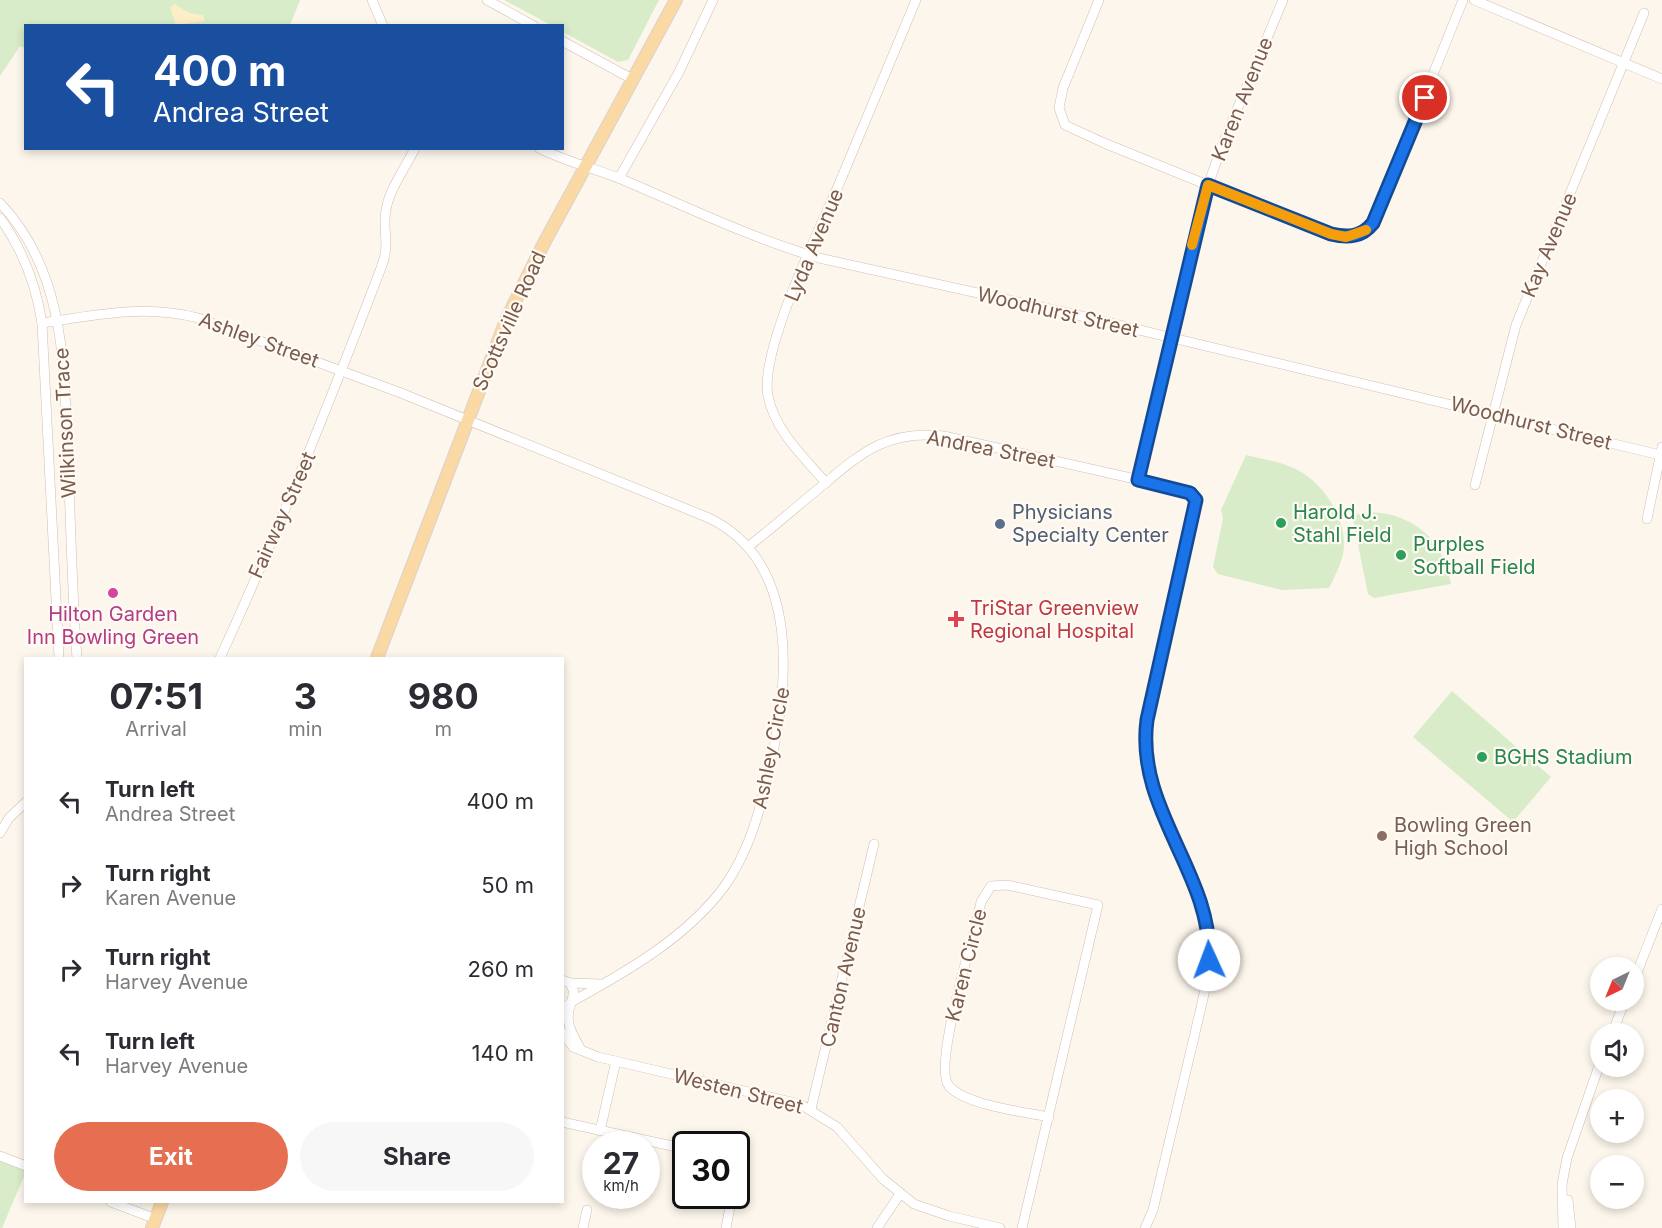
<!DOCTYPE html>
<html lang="en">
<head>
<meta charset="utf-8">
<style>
  :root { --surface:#fff; --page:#f7f7f7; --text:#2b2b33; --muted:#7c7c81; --accent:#e76f51 }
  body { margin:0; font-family:Inter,sans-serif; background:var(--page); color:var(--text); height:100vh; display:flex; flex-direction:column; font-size:22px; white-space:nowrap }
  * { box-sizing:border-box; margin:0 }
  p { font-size:20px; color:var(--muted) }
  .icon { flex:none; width:33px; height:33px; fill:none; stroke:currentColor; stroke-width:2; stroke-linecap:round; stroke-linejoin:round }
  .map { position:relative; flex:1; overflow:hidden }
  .details { position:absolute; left:24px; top:657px; width:540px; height:546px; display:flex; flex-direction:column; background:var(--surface); border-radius:0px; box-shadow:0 3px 9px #0003 }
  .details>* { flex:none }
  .hud { position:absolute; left:24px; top:24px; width:540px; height:126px; border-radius:0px; box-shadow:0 3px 9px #0003; background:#1a4fa0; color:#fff; overflow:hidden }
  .needle { width:39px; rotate:223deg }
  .controls { position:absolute; left:1590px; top:957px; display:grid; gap:12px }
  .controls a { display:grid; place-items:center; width:54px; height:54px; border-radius:50%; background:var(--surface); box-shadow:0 3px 9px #0003; font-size:30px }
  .speed { position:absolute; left:582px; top:1131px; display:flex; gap:12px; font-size:30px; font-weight:700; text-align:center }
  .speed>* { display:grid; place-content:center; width:78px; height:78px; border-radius:50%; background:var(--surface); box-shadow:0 3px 9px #0003; line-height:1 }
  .speed small { font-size:15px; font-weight:400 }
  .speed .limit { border:3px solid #111; border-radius:9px; background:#fff; color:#111 }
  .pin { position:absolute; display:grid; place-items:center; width:51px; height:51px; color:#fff; margin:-26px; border:3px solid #fff; border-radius:50%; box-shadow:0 2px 6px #0007 }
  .me { position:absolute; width:66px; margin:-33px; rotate:358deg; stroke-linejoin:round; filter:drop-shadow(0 0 4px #0008) }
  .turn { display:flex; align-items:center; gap:21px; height:126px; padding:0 30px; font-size:27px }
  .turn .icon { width:78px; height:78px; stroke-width:2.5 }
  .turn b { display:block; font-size:42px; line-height:51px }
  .eta { display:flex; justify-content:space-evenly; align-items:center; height:102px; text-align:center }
  .eta b { font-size:36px; font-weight:700; line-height:42px }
  .button { display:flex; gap:12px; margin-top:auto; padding:12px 30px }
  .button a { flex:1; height:69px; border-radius:36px; background:var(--accent); color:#fff; font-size:24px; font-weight:700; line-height:69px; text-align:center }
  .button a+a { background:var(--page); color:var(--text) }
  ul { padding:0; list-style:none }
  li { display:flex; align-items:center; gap:18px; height:84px; padding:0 30px }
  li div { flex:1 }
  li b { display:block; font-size:22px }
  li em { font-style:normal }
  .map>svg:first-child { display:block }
  .green { fill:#d8ecc9 }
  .sand { fill:#fcefc7 }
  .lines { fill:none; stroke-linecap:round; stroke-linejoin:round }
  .minor-casing { stroke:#d1beb0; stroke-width:10 }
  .major-casing { stroke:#dad1cd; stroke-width:14 }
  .minor { stroke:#fff; stroke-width:9 }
  .major { stroke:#fbd9a5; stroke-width:12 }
  .route-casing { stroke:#114b97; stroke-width:15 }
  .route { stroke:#1a73e8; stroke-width:10 }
  .slow { stroke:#f59e0b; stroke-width:10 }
  .leisure-dot { fill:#2e9e5b; stroke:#fffaf3; stroke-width:2 }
  .service-dot { fill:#5c6f8a; stroke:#fffaf3; stroke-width:2 }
  .hotel-dot { fill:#d1479c; stroke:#fffaf3; stroke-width:2 }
  .health-dot { fill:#e0444e; stroke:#fffaf3; stroke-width:2 }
  .education-dot { fill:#8d6e63; stroke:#fffaf3; stroke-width:2 }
  .labels { text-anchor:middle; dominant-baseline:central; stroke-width:4.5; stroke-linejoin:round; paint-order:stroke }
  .street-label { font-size:20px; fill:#7a5c4d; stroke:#fffaf3 }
  .service-label { font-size:20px; fill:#4e5e75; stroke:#fffaf3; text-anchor:start }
  .leisure-label { font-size:20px; fill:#27864d; stroke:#fffaf3; text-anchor:start }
  .health-label { font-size:20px; fill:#be3a42; stroke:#fffaf3; text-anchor:start }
  .hotel-label { font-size:20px; fill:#b23c85; stroke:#fffaf3 }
  .education-label { font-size:20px; fill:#785e54; stroke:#fffaf3; text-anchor:start }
</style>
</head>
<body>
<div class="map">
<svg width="1662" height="1228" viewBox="0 0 1662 1228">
  <rect width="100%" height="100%" fill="#fdf6ec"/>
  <g class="green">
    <path d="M0 0H300L290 25 26 26 25 48 20 46 0 76Z"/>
    <path d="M504 0H659L628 60 618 62 563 32 562 26 551 25Z"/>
    <path d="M1246 455C1261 459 1277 461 1291 467 1323 479 1352 524 1342 558 1339 568 1334 578 1329 588L1282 590 1218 574 1213 567 1223 518 1221 510Z"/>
    <path d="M1370 512C1415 514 1443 540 1451 584L1374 598 1368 594 1352 515Z"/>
    <path d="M1452 691 1551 777 1513 822 1413 737Z"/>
    <path d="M0 1157 26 1166 25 1174 2 1228H0Z"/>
  </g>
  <path class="sand" d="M174 4 190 13 203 15 205 21 176 25 170 8Z"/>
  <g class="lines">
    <g class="minor-casing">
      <g id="minor">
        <path d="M372 0 383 26"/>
        <path d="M487 0 534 26"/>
        <path d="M1099 0 1063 88 1059 108 1065 125 1104 143 1331 235 1355 236 1364 232 1373 223 1463 0"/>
        <path d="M1474 0 1662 79"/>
        <path d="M562 41 634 80"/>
        <path d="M539 148C566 162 594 168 621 179 687 207 751 238 819 258L1077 315 1660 455"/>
        <path d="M619 178 679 72 713 0"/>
        <path d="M0 203C67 273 64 371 68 462 71 527 72 593 77 658"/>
        <path d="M0 218C23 250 36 284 42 323L59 658"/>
        <path d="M42 323C95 315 144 304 198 318L401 393 709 518C802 563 789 686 769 770 760 811 749 852 724 887 687 937 626 972 573 1001"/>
        <path d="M1138 480 1201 205 1223 143 1283 0"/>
        <path d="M826 483C804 457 775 431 768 396 759 349 822 225 842 177 867 118 891 59 916 0"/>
        <path d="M1475 485 1516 325 1644 13"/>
        <path d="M1647 519 1662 447"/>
        <path d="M749 546C772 528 794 509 817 490 859 455 885 429 944 436L1162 485 1195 497 1147 720C1137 799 1195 856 1208 930 1214 964 1202 1001 1195 1033 1181 1092 1167 1151 1153 1210L1145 1228"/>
        <path d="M220 658C279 530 331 399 381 268 391 243 382 232 386 210 389 189 406 167 415 148"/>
        <path d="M0 833 9 818 26 802"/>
        <path d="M562 980 570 983 574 992 571 1003 562 1008"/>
        <path d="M1634 980 1662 909"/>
        <path d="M570 983 601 984"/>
        <path d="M571 1003C564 1021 571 1032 580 1048"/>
        <path d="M562 1032 573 1047 598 1057 800 1104 837 1127 883 1179 914 1204 949 1216 1000 1228"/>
        <path d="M1612 1034 1625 1000"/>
        <path d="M811 1109 874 844"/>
        <path d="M562 1122 686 1149"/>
        <path d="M600 1131 616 1061"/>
        <path d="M0 1156 26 1166"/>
        <path d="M1568 1200 1571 1228"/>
        <path d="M111 1202 156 1219"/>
        <path d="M583 1228 587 1210"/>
        <path d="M726 1228 732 1196"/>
        <path d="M877 1228 900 1194"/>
        <path d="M1022 1228C1048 1120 1072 1013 1098 905L1007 885 991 886 981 902C975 934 932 1066 949 1086 965 1105 1024 1112 1049 1117"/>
        <path d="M1563 1228 1562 1184 1567 1158 1600 1063"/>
      </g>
    </g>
    <g class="major-casing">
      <g id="major">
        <path d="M377 658 507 318 544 243 676 0"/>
        <path d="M152 1228 162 1202"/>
      </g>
    </g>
    <use href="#minor" class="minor"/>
    <use href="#major" class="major"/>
  </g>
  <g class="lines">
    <g class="route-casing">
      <path id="route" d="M1209 960C1213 874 1135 810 1147 720L1196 500 1190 493 1138 480 1208 185 1331 234C1348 238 1362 237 1373 223L1425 98"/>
    </g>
    <use href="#route" class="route"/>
    <path class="slow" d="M1192 245 1208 185 1331 234 1346 237 1366 230"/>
  </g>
  <g class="leisure-dot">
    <circle cx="1281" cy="523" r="6"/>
    <circle cx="1401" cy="555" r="6"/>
    <circle cx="1482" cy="757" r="6"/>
  </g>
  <circle class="service-dot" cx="1000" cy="524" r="6"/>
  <circle class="hotel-dot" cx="113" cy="593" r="6"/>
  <path class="health-dot" d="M953 610h6v6h6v6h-6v6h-6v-6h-6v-6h6z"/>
  <circle class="education-dot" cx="1382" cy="836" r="6"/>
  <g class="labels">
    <g class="street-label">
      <text transform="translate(1242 99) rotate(-68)">Karen Avenue</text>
      <text transform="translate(814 245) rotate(-67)">Lyda Avenue</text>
      <text transform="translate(1549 245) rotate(-67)">Kay Avenue</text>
      <text transform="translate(1058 312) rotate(13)">Woodhurst Street</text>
      <text transform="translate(509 321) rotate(-66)">Scottsville Road</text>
      <text transform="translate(259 340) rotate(20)">Ashley Street</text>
      <text transform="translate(65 423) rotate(-93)">Wilkinson Trace</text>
      <text transform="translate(1531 423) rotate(14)">Woodhurst Street</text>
      <text transform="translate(991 449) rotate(11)">Andrea Street</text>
      <text transform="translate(282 515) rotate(-66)">Fairway Street</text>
      <text transform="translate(771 748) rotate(-79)">Ashley Circle</text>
      <text transform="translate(966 965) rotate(-76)">Karen Circle</text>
      <text transform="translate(843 977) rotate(-77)">Canton Avenue</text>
      <text transform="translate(738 1091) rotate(14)">Westen Street</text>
    </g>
    <g class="service-label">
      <text x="1012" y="512">Physicians<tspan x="1012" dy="23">Specialty Center</tspan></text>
    </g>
    <g class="leisure-label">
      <text x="1293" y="512">Harold J.<tspan x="1293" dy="23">Stahl Field</tspan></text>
      <text x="1413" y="544">Purples<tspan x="1413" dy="23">Softball Field</tspan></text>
      <text x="1494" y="757">BGHS Stadium</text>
    </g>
    <g class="health-label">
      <text x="970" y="608">TriStar Greenview<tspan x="970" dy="23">Regional Hospital</tspan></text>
    </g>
    <g class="hotel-label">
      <text x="113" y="614">Hilton Garden<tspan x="113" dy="23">Inn Bowling Green</tspan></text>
    </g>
    <g class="education-label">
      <text x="1394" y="825">Bowling Green<tspan x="1394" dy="23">High School</tspan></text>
    </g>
  </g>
</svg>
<div class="controls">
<a><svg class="needle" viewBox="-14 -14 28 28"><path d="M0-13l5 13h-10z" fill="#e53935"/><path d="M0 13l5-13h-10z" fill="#7c7c81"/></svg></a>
<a><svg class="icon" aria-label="sound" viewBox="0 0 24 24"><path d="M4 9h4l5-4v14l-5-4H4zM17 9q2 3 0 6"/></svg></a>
<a>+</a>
<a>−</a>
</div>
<div class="speed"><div>27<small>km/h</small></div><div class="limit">30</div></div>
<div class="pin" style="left:1425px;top:98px;background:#d93025"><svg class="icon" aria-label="arrive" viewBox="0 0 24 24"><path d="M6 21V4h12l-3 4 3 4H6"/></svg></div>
<svg class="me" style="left:1209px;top:960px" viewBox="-20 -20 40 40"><circle r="19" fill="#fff"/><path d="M0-13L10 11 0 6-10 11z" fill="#1a73e8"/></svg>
<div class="hud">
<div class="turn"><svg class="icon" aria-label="left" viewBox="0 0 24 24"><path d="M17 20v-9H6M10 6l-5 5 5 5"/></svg><div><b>400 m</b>Andrea Street</div></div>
</div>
<section class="details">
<div class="eta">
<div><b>07:51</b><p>Arrival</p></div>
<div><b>3</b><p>min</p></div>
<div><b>980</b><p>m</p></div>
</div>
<ul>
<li><svg class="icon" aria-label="left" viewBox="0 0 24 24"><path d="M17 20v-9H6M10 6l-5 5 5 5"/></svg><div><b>Turn left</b><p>Andrea Street</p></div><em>400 m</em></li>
<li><svg class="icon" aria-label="right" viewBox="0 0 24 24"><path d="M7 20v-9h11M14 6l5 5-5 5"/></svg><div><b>Turn right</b><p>Karen Avenue</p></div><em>50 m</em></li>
<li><svg class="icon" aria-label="right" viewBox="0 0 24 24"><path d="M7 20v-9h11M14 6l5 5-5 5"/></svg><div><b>Turn right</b><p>Harvey Avenue</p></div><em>260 m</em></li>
<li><svg class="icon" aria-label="left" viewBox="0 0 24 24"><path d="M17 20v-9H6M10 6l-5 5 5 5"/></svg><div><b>Turn left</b><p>Harvey Avenue</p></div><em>140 m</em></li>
</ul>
<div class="button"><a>Exit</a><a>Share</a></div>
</section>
</div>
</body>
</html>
